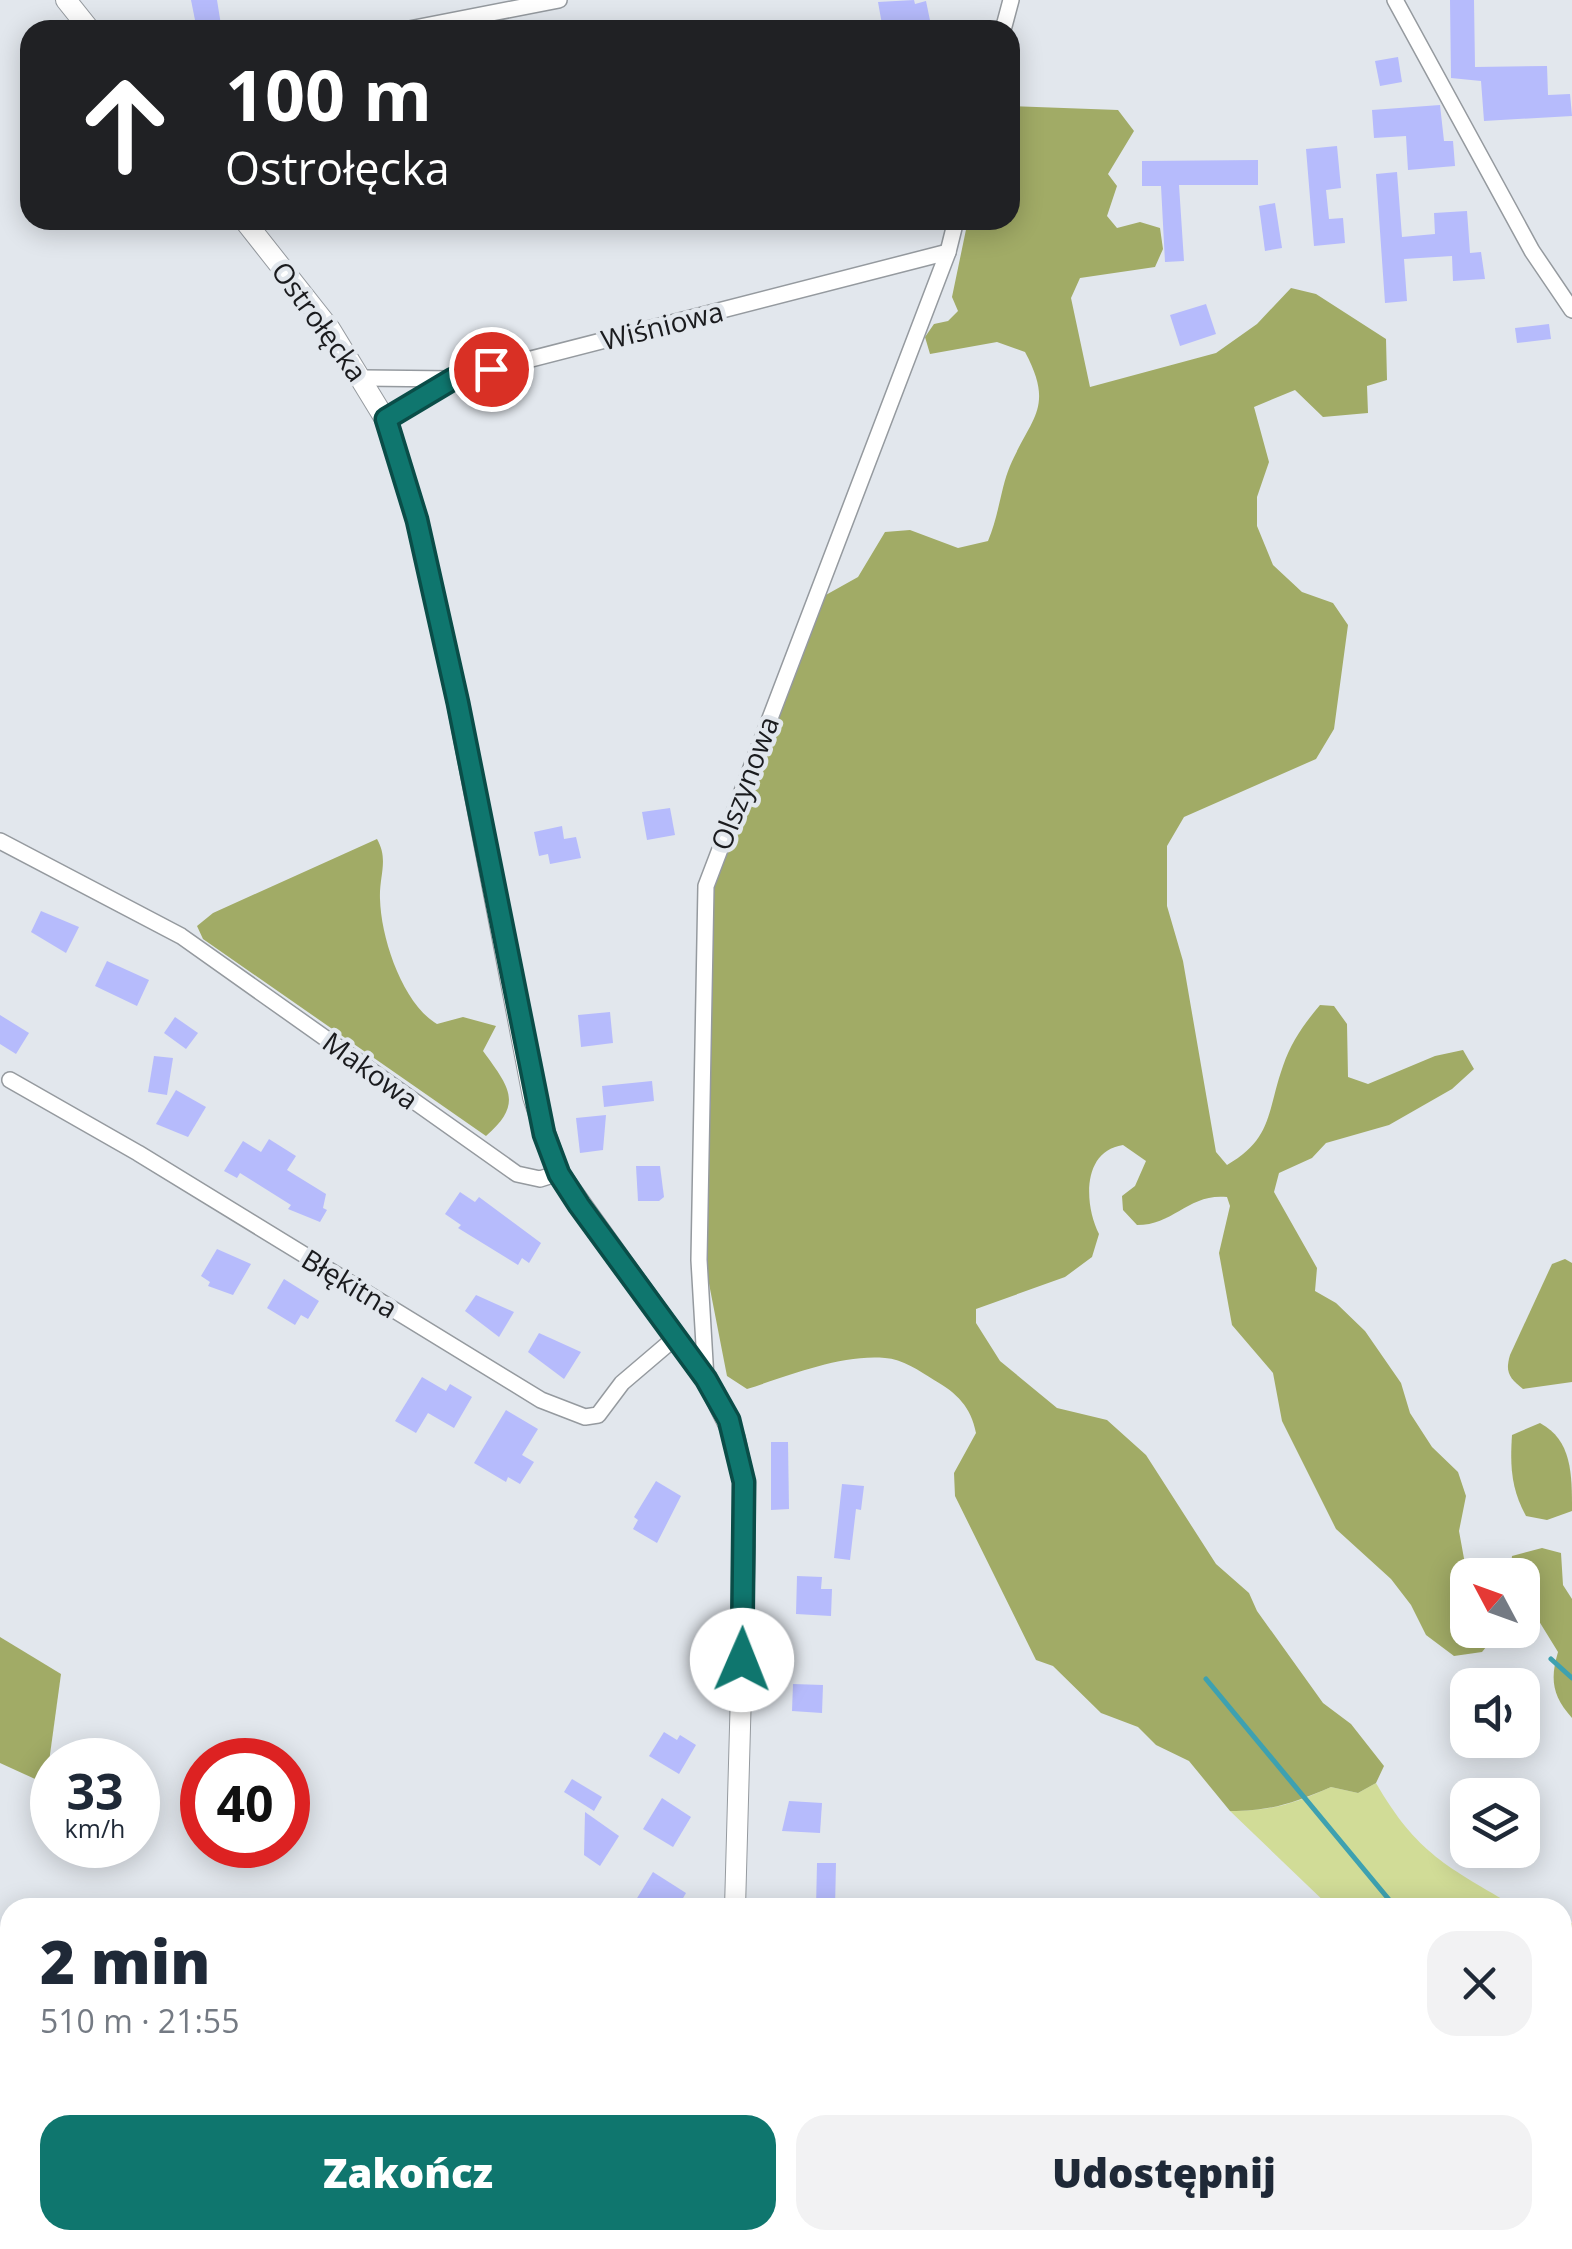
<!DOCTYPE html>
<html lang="pl">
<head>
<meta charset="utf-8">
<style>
  :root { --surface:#fff; --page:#f2f2f3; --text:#1f2937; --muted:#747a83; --accent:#0f766e }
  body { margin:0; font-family:"Open Sans",sans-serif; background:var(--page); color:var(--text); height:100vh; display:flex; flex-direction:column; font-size:38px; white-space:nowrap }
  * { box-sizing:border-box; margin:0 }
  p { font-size:32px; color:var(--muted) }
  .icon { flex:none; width:55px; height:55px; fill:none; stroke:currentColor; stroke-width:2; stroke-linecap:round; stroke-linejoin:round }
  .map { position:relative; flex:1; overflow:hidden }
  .panel { position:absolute; left:0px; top:1898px; width:1572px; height:352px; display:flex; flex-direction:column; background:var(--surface); border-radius:30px 30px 0 0; box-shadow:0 5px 25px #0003 }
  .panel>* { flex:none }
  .hud { position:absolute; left:20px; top:20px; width:1000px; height:210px; border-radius:30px; box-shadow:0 5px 25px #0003; background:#202124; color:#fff; overflow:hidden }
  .needle { width:65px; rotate:311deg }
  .controls { position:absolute; left:1450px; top:1558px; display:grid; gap:20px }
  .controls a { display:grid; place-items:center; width:90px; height:90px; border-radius:20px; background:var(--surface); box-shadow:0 5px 25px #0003; font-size:50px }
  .speed { position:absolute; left:30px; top:1738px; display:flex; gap:20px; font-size:50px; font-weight:700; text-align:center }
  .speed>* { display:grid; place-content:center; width:130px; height:130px; border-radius:50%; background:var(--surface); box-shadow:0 5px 25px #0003; line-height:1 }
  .speed small { font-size:25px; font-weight:400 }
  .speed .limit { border:15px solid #d22; background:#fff; color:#111 }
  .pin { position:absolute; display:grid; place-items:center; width:85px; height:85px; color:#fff; margin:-42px; border:5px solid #fff; border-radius:50%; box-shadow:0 2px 10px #0007 }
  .me { position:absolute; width:110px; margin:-55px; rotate:1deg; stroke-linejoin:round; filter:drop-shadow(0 0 8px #0008) }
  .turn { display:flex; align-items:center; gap:35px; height:210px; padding:0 40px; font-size:45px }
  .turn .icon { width:130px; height:130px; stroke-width:2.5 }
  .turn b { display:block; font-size:70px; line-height:85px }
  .round { display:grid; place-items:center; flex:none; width:105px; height:105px; border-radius:30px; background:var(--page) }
  .head { display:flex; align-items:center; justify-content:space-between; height:170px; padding:0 40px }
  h1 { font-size:60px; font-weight:800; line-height:75px }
  .primary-button { display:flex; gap:20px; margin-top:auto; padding:20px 40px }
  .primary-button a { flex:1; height:115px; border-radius:30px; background:var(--accent); color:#fff; font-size:40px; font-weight:800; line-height:115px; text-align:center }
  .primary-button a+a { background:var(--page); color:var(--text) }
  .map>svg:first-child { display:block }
  .green { fill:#d1dc97 }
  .forest { fill:#a1ab66 }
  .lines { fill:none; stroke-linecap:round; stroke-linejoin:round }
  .stream { stroke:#3ea1b0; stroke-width:5 }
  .building { fill:#b6bbfc }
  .minor-casing { stroke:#959a9f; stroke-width:18 }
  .tertiary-casing { stroke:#959a9f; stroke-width:22 }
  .path { stroke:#a2a5ab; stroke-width:4; stroke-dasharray:5 5; stroke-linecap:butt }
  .minor { stroke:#fff; stroke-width:15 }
  .tertiary { stroke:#fff; stroke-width:20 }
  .route-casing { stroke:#0a4d48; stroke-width:25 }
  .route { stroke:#0f766e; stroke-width:18 }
  .labels { text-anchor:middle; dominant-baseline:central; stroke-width:9; stroke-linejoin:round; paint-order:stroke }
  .street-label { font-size:28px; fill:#1a1b1e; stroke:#e2e7ed }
</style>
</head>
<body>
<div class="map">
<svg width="1572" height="2249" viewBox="0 0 1572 2249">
  <rect width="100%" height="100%" fill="#e2e7ed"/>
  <g class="green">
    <path d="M1376 1783C1417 1854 1448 1867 1516 1907H1330L1230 1811C1272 1811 1293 1804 1331 1787L1358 1793Z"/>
    <path d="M1562 1922 1572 1923V2060H1563Z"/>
  </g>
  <g class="forest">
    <path d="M1010 106 1118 110 1134 131 1108 174 1117 186 1107 216 1117 228 1140 222 1160 228 1163 249 1155 267 1080 278 1071 298 1090 387 1216 353 1257 324 1291 288 1316 294 1386 339 1387 380 1367 386 1368 413 1323 417 1295 390 1254 407 1269 462 1257 497V526L1273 565 1302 592 1333 603 1348 625 1334 729 1316 759 1184 817 1167 846V906L1183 961 1216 1152 1227 1165C1273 1139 1267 1111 1283 1066 1291 1042 1304 1024 1320 1005L1334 1006 1347 1024 1348 1077 1368 1084 1435 1056 1463 1050 1474 1069 1452 1089 1389 1125 1326 1143 1312 1158 1279 1173 1274 1192 1317 1268 1315 1291 1336 1303 1365 1331 1401 1383 1410 1413 1432 1447 1458 1472 1466 1496 1459 1531 1467 1575 1468 1630H1493L1495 1636 1482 1652 1454 1656 1426 1635 1411 1605 1391 1579 1336 1529 1282 1421 1273 1373 1232 1325 1219 1253 1230 1206 1227 1197C1189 1193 1174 1225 1137 1225L1123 1210 1122 1196 1135 1186 1146 1161 1123 1145C1082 1151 1084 1204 1099 1234L1092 1257 1065 1277 976 1309V1323L1000 1361 1057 1408 1107 1420 1146 1455 1216 1564 1249 1593 1257 1611 1323 1703 1351 1724 1384 1766 1376 1783 1358 1793 1331 1787C1293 1803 1272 1811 1230 1811L1189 1761 1156 1745 1138 1727 1101 1713 1053 1666 1036 1660 955 1496 954 1473 976 1433C971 1407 957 1393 934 1380 920 1371 902 1359 885 1358 841 1354 788 1376 747 1389L727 1376 704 1258 711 1087 710 909 715 875 824 596 858 577 885 532 910 530 958 548 988 541C999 515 1001 487 1010 466 1031 417 1055 408 1025 352L997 342 930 354 925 337 934 324 948 321 958 311 952 297 968 220H1010Z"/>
    <path d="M377 839C389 860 379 876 380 899 381 939 403 1004 437 1024L463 1017 496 1026 483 1051C509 1087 524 1103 486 1136L203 939 197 926 213 913Z"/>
    <path d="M1565 1259 1572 1263V1382L1523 1389C1509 1378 1505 1372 1510 1355L1552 1264Z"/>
    <path d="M1540 1423C1572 1440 1572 1474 1572 1511L1547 1520 1526 1516C1511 1489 1510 1466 1512 1435Z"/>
    <path d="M1542 1548 1561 1553 1563 1585 1572 1599V1718C1552 1696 1550 1679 1558 1652L1523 1595 1522 1575H1510L1512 1556Z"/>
    <path d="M0 1637 61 1674 46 1784 0 1763Z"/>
  </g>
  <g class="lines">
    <g class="stream">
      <path d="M1551 1659 1572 1678"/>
      <path d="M1206 1679 1396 1908"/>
      <path d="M1562 2022 1572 2028"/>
    </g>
  </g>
  <g class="building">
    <path d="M191 0H217L221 25 197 30Z"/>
    <path d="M914 0 915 4 926 1 932 30H883L878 2Z"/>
    <path d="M1450 0H1474L1475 67 1547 66 1548 95 1570 94 1572 116 1484 121 1481 81 1451 78Z"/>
    <path d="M1398 57 1402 82 1380 86 1375 61Z"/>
    <path d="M1440 105 1444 141H1453L1455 166 1408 170 1406 136 1374 138 1372 110Z"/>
    <path d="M1337 146 1341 188 1326 190 1329 219 1343 218 1345 243 1314 246 1306 149Z"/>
    <path d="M1258 160V185H1179L1184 261 1165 262 1161 186H1142V161Z"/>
    <path d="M1397 172 1402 237 1435 234 1434 213 1467 211 1470 253 1481 252 1485 279 1453 281 1452 256 1404 259 1407 301 1385 303 1376 174Z"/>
    <path d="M1275 203 1282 248 1265 251 1259 206Z"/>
    <path d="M1206 304 1216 334 1180 346 1170 315Z"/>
    <path d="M1549 324 1551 339 1517 343 1515 328Z"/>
    <path d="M670 808 675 835 647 840 642 812Z"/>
    <path d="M562 826 564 839 576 837 581 858 550 864 548 854 539 856 534 832Z"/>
    <path d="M41 911 79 927 66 953 31 932Z"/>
    <path d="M107 961 149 980 137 1006 95 986Z"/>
    <path d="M610 1012 613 1043 581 1047 578 1015Z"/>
    <path d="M0 1015 29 1033 16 1054 0 1044Z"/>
    <path d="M175 1017 198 1033 186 1049 164 1033Z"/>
    <path d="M154 1056 173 1058 167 1095 148 1092Z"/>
    <path d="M652 1081 654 1101 604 1107 602 1086Z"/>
    <path d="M176 1090 206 1107 188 1137 156 1124Z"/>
    <path d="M606 1115 603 1150 580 1153 576 1118Z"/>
    <path d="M269 1139 296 1156 287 1170 326 1194 323 1208 327 1210 320 1222 288 1209 291 1205 240 1173 237 1178 224 1171 243 1141 261 1152Z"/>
    <path d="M636 1166H660L664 1197 659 1201H638Z"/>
    <path d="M460 1192 475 1202 479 1197 541 1243 529 1263 522 1258 518 1265 458 1228 461 1225 445 1214Z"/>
    <path d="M217 1249 251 1264 233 1295 208 1286 210 1282 201 1276Z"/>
    <path d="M284 1279 319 1301 308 1319 301 1315 295 1325 267 1308Z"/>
    <path d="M476 1295 514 1312 499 1337 465 1311Z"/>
    <path d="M539 1333 581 1352 564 1379 528 1352Z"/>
    <path d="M422 1377 446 1391 450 1384 472 1397 454 1428 428 1413 416 1433 395 1421Z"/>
    <path d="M506 1410 538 1429 522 1455 534 1462 520 1484 508 1477 506 1482 474 1463Z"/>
    <path d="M771 1442H788L789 1509 771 1510Z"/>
    <path d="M656 1481 681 1496 657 1543 633 1529 638 1520 634 1517Z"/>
    <path d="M842 1484 864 1486 861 1510 856 1509 850 1560 834 1558Z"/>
    <path d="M797 1576 822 1577 821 1589H832L831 1616 796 1614Z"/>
    <path d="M793 1684 823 1685 822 1713 792 1711Z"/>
    <path d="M664 1732 677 1740 680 1735 696 1745 679 1774 649 1756Z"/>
    <path d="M572 1779 602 1797 594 1811 564 1792Z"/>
    <path d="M662 1798 691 1817 673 1847 643 1829Z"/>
    <path d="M789 1801 822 1803 820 1833 782 1831Z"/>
    <path d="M585 1812 619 1836 600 1866 584 1855Z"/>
    <path d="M817 1863H836L835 1908H816Z"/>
    <path d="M653 1872 686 1893 679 1905 631 1908Z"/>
  </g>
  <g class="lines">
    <g class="minor-casing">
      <g id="minor">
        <path d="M1395 0 1532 251 1572 310"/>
        <path d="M404 30 559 0"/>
        <path d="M1003 30 1011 0"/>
        <path d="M364 378 453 379"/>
        <path d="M385 419 453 379 948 252"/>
        <path d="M0 841 181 936 517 1174 540 1179 559 1173"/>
        <path d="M10 1080 138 1153 541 1400 585 1417 598 1415 622 1383 676 1337"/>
        <path d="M706 1379 699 1260 706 886 948 252 956 220"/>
        <path d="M0 1942 10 1948"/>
        <path d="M183 2240 198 2249"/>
        <path d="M482 2240 497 2249"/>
      </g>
    </g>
    <g class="tertiary-casing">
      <g id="tertiary">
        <path d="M66 0 90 30"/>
        <path d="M244 220 330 329 385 419 417 520 457 703 533 1097 559 1173 706 1379 735 1438 744 1482 745 1547 735 1908"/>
        <path d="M725 2249V2240"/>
      </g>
    </g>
    <path class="path" d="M856 2240 867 2249"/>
    <use href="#minor" class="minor"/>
    <use href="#tertiary" class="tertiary"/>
  </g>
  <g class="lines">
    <g class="route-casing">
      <path id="route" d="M491 369 453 379 386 419 417 520 458 703 544 1134 559 1174 579 1205 706 1379 729 1420 744 1482 742 1660"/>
    </g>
    <use href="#route" class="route"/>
  </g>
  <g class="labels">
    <g class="street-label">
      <text transform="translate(320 321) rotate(54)">Ostrołęcka</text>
      <text transform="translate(662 325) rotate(-14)">Wiśniowa</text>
      <text transform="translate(744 783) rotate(-69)">Olszynowa</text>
      <text transform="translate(371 1070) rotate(36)">Makowa</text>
      <text transform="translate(350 1283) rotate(31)">Błękitna</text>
    </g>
  </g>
</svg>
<div class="controls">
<a><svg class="needle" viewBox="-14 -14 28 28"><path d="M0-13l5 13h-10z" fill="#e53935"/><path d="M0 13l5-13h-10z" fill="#747a83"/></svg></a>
<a><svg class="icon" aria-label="sound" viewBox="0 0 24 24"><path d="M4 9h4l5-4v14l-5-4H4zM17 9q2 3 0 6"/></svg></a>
<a><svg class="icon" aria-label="layers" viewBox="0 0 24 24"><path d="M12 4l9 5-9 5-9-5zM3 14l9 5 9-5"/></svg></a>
</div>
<div class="speed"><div>33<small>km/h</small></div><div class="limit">40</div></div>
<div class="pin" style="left:491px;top:369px;background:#d93025"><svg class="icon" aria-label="arrive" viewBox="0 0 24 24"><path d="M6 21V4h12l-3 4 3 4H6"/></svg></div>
<svg class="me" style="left:742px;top:1660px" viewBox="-20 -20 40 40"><circle r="19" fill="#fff"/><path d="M0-13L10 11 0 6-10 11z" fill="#0f766e"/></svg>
<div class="hud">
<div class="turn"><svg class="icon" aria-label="ahead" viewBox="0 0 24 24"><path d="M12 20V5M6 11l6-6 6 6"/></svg><div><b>100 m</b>Ostrołęcka</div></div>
</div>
<section class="panel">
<div class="head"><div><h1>2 min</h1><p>510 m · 21:55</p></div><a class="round"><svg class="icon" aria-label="close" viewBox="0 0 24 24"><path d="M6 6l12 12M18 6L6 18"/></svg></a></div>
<div class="primary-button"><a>Zakończ</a><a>Udostępnij</a></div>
</section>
</div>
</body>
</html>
